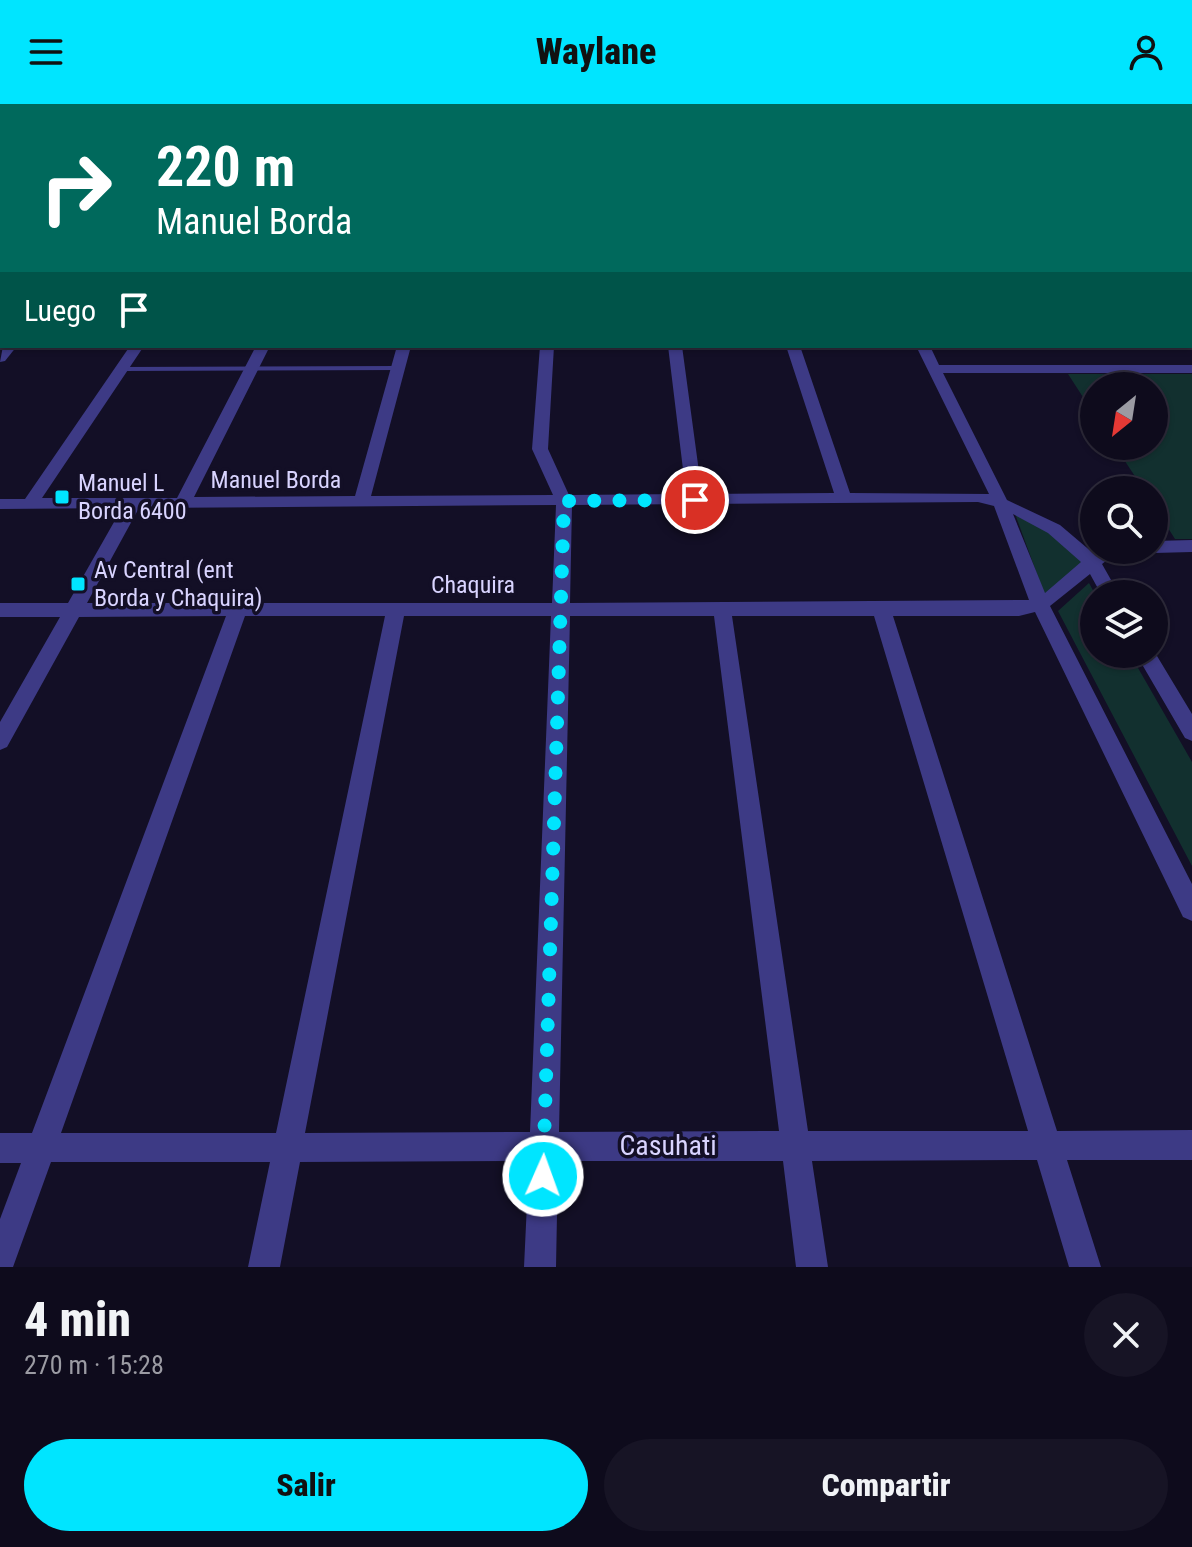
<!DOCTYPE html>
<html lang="es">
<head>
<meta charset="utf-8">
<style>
  :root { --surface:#0e0b1c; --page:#171425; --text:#f1f3f6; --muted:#9b9ba3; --line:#2e2b3b; --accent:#00e5ff }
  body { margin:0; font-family:"Roboto Condensed",sans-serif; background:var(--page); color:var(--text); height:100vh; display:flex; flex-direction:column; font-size:30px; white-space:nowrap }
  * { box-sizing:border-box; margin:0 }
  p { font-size:26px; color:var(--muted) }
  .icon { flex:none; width:44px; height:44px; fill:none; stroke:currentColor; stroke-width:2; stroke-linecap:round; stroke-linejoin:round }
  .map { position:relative; height:1163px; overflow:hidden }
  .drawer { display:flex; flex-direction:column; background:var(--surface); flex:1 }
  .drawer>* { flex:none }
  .guide { position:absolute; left:0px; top:0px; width:1192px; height:244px; box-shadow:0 2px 6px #0004,0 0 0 2px var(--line); background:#00695c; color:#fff; overflow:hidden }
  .needle { width:52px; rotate:210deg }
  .fabs { position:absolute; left:1080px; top:268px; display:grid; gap:16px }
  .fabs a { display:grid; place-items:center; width:88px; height:88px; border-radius:50%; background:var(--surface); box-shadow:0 2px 6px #0004,0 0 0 2px var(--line); font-size:40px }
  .pin { position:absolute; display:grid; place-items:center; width:68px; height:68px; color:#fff; margin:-34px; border:4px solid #fff; border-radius:50%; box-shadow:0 2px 8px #0007 }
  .me { position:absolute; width:88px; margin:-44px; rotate:2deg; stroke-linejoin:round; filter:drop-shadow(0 0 6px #0008) }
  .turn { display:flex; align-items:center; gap:28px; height:168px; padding:0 24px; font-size:36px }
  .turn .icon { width:104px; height:104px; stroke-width:2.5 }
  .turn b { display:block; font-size:56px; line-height:68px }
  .then { display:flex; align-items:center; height:76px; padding:0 24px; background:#0003; gap:16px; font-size:30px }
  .round { display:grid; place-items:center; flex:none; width:84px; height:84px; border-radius:42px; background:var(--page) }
  .head { display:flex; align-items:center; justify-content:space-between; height:136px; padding:0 24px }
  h1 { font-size:48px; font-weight:800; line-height:60px }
  .cta { display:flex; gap:16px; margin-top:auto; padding:16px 24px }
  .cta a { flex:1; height:92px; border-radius:48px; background:var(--accent); color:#111; font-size:32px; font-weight:800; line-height:92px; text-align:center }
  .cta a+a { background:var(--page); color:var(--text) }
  header { display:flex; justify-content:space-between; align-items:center; height:104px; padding:0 24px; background:var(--accent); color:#111; font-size:36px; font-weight:800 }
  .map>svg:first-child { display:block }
  .green { fill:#12302f }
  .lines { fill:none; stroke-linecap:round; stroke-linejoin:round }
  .lane { fill:#3d3a85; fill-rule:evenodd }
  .street { fill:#3d3a85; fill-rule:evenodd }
  .secondary { fill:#6f6bff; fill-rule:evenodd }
  .route { stroke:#00e5ff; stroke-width:14; stroke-dasharray:0 25.2 }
  .poi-dot { fill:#00e5ff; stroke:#130f26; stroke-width:3 }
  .labels { text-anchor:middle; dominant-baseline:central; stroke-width:7; stroke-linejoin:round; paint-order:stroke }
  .street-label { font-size:24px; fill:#d9d4ff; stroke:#130f26 }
  .poi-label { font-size:24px; fill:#d9d4ff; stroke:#130f26; text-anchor:start }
  .near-street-label { font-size:28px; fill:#d9d4ff; stroke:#130f26 }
</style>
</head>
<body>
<header><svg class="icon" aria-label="menu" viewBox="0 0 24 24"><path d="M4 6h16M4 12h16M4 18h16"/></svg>Waylane<svg class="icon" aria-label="person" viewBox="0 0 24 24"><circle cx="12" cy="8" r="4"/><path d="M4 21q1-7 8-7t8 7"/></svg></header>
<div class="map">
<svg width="1192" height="1163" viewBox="0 0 1192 1163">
  <rect width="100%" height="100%" fill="#130f26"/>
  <g class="green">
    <path d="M1068 270H1192V435H1175L1154 402V386H1144L1115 342H1154V282H1094V310Z"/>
    <path d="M1014 407 1039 420 1085 457 1045 492Z"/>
    <path d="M1089 479 1095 490 1094 550H1130L1192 658V762L1058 507Z"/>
  </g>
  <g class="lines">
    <g class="lane">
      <rect x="1190" y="197" width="2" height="6"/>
      <path d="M398 262 402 264 401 266 121 267 117 265 121 263Z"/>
    </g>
    <g class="street">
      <path d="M386 0H402L404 2H388Z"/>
      <path d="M508 0H519L520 2H509Z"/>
      <path d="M791 0H803L805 2H793Z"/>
      <path d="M932 0H945L947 2H934Z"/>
      <path d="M955 0H964L965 2H956Z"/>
      <path d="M1069 0H1079L1080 2H1070Z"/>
      <path d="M1181 0H1192V4Z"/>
      <rect x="0" y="24" width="2" height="6"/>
      <path d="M1190 29 1192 30V37L1190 36Z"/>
      <path d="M2 41V48L0 49V42Z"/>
      <rect x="0" y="104" width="2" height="6"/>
      <rect x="1190" y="113" width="2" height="7"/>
      <rect x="0" y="197" width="2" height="8"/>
      <path d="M3 242H17L5 257 0 258Z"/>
      <path d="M130 242H144L42 394H177L256 242H270L194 393 355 392 397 242H411L371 392 553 391 532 345 540 242H554L548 345 569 391 686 390 668 242H682L702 390 834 389 786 242H800L850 389 989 390 916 242H930L939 261H1192V269H943L1007 396 1060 421 1093 449 1098 446H1120L1102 460 1119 490H1101L1090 470 1050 502 1192 780V817L1183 813 1035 508 1019 512H893L1057 1027 1192 1026V1056H1067L1101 1163H1069L1037 1056 812 1057 828 1163H796L783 1057H558L556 1163H524L529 1057 300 1058 280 1163H248L270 1058H51L13 1163H0V1115L21 1059H0V1029H32L226 512 79 513 7 643 0 646V618L60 513H0V499H68L122 404 0 405V395H25ZM978 398 994 402 1029 496 570 499 572 401ZM556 401 552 499H87L139 404ZM1013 410 1048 429 1081 458 1045 489ZM245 512H385L276 1029H61ZM404 512H551L530 1028 305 1029ZM570 512H714L779 1027 559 1028ZM732 512H874L1028 1027H808Z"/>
      <path d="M1192 436V448L1154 449 1147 446H1154V437Z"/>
      <path d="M1154 547 1192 610V637L1185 634 1136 550H1154Z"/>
    </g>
    <g class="secondary">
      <path d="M650 0H661L663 2H652Z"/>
      <rect x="1190" y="44" width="2" height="6"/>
    </g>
  </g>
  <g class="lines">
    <path class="route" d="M543 1072 564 397 695 396"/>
  </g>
  <g class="poi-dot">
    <rect x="54" y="385" width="16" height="16" rx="4"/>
    <rect x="70" y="472" width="16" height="16" rx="4"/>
  </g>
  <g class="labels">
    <g class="street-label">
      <text x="276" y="376">Manuel Borda</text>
      <text x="473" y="481">Chaquira</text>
    </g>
    <g class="poi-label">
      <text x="78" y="379">Manuel L<tspan x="78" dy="28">Borda 6400</tspan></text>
      <text x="94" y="466">Av Central (ent<tspan x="94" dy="28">Borda y Chaquira)</tspan></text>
    </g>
    <g class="near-street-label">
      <text x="668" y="1041">Casuhati</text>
    </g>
  </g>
</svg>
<div class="fabs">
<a><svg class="needle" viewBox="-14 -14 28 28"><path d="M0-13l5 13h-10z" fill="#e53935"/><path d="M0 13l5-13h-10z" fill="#9b9ba3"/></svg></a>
<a><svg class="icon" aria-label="search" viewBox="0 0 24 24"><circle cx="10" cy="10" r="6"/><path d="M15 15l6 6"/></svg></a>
<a><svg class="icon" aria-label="layers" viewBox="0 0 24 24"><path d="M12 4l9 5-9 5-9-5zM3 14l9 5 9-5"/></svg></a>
</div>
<div class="pin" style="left:695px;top:396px;background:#d93025"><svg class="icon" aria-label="arrive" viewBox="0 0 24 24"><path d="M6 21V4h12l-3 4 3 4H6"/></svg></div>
<svg class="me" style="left:543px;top:1072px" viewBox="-20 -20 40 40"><circle r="17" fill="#00e5ff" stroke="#fff" stroke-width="3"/><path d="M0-11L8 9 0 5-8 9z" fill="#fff"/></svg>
<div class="guide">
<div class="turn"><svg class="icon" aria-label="right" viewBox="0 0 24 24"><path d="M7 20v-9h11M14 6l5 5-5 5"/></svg><div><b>220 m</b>Manuel Borda</div></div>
<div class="then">Luego<svg class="icon" aria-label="arrive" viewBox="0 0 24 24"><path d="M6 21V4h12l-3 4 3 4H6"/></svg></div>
</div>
</div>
<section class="drawer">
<div class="head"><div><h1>4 min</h1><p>270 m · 15:28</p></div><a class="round"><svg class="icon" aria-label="close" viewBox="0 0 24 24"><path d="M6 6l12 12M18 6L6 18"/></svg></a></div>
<div class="cta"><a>Salir</a><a>Compartir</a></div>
</section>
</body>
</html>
